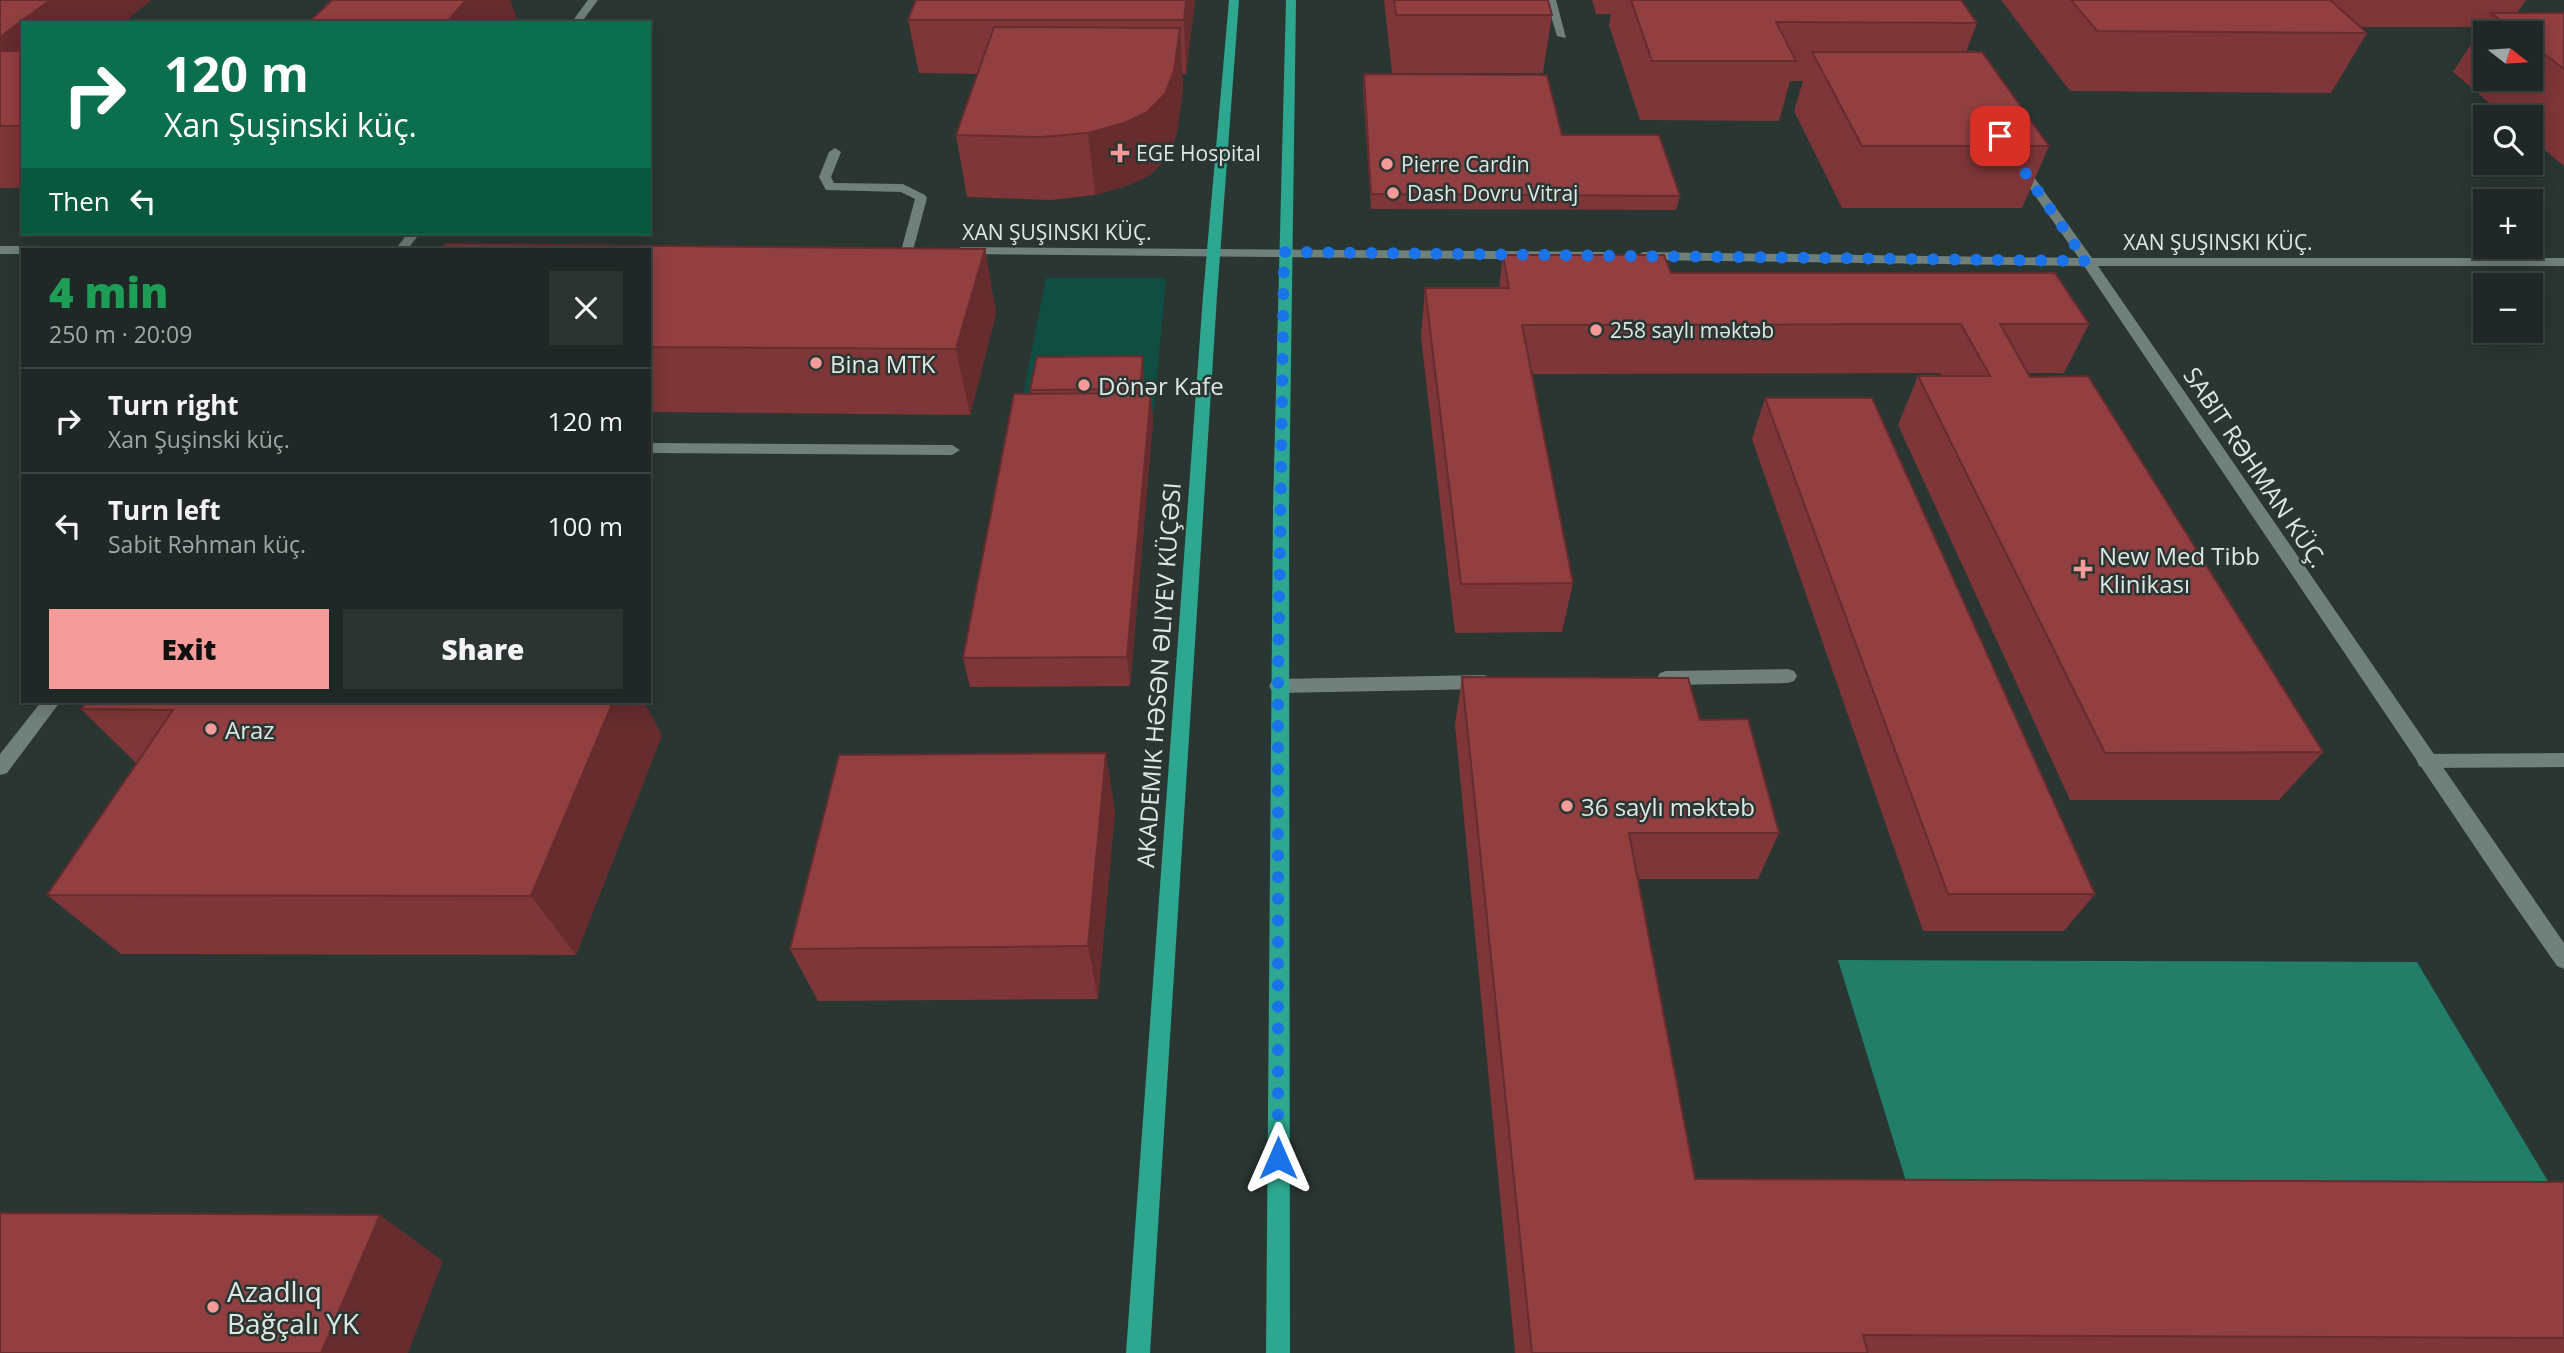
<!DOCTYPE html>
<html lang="en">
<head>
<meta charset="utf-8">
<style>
  :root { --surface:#1f2826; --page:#2c3432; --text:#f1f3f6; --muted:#a1a6a7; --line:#3c4443; --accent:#f59b9a }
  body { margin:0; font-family:"Open Sans",sans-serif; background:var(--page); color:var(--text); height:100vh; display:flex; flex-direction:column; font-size:26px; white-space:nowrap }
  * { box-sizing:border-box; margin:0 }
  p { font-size:23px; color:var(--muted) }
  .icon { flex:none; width:38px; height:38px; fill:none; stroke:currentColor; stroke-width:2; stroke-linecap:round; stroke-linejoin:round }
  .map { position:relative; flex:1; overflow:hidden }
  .panel { position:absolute; left:21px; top:248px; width:630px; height:455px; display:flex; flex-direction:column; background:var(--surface); border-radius:0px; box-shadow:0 4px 18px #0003,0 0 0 2px var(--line) }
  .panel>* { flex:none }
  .banner { position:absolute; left:21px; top:21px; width:630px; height:214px; border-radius:0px; box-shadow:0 4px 18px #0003,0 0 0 2px var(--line); background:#0b6e4f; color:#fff; overflow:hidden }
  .needle { width:46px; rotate:107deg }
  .fabs { position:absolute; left:2473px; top:21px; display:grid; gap:14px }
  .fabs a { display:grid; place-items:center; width:70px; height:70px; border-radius:0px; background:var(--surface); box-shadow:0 4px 18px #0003,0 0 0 2px var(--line); font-size:35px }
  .pin { position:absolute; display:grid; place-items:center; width:60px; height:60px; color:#fff; margin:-30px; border-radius:14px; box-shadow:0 4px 10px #0006 }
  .me { position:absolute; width:77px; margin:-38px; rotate:0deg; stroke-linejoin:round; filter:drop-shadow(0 0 5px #0008) }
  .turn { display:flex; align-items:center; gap:24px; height:147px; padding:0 28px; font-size:32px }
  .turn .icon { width:91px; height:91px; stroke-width:2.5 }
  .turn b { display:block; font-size:49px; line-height:60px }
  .then { display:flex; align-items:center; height:66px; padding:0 28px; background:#0003; gap:14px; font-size:26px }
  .round { display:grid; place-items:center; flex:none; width:74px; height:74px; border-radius:0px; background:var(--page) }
  .head { display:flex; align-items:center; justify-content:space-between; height:119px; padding:0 28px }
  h1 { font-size:42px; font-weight:800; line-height:52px; color:#1e9e55 }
  .cta { display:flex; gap:14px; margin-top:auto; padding:14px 28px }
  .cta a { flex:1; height:80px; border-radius:0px; background:var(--accent); color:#111; font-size:28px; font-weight:800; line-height:80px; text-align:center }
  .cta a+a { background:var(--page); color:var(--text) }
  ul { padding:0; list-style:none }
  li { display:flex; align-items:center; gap:21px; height:105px; padding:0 28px; border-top:2px solid var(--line) }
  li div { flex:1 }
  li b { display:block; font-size:26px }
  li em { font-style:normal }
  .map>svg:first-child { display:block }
  .green { fill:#0f4e40 }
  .forest { fill:#237e68 }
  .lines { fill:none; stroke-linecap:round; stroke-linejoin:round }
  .lane { fill:#70807b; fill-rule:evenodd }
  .street { fill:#70807b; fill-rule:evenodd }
  .primary { fill:#2da790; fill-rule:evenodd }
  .wall { fill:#7e3638; fill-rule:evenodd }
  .shaded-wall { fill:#662c2e }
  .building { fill:#923f41; stroke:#662c2e; stroke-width:2 }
  .route { stroke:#1a73e8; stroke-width:12; stroke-dasharray:0 21.6 }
  .poi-dot { fill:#f59b9a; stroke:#293632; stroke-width:2.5 }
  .labels { text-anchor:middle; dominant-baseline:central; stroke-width:5; stroke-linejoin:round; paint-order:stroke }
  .far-poi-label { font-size:21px; fill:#dee7e4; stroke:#293632; text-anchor:start }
  .far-street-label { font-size:21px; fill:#dee7e4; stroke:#293632 }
  .poi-label { font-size:24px; fill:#dee7e4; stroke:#293632; text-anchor:start }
  .street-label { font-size:24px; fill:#dee7e4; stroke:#293632 }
  .near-poi-label { font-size:28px; fill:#dee7e4; stroke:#293632; text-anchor:start }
</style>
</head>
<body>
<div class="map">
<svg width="2564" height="1353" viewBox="0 0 2564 1353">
  <rect width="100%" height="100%" fill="#293632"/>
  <path class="green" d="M1046 278H1166L1154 409 1020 410Z"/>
  <path class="forest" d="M1838 960 2417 962 2564 1208 1917 1217Z"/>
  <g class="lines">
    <g class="lane">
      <path d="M1546 0H1556L1566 38 1557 36Z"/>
      <path d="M835 148 841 152 831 177 834 183 903 184 925 195 927 198 912 254H902L901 251 915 199 901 192 826 190 819 177 829 152Z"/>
      <path d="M649 443 952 445 960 450 952 455 649 453Z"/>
      <path d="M1788 669 1794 671 1797 676 1794 681 1788 683 1666 685 1660 683 1657 678 1660 673 1666 671Z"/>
      <path d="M1484 675 1490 677 1493 682 1490 687 1484 689 1278 693 1272 691 1269 686 1272 681 1278 679Z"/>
      <path d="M2564 753V767L2426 768 2419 766 2417 761 2419 756 2426 754Z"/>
    </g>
    <g class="street">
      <path d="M588 0H598L581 23H571Z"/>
      <path d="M2020 162 2024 163 2092 258H2564V266H2098L2564 943V969L2557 966 2502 887 2084 266 1643 260 1637 256 1643 252 2079 258 2014 166Z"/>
      <path d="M408 233H420L407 250H395Z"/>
      <path d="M0 246H33L39 250H23V254H0Z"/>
      <path d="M961 247 1608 252 1614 256 1608 260 956 254 955 251Z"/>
      <path d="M41 702H60L7 773 0 775V754Z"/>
    </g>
    <g class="primary">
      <path d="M1229 0H1239L1217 296 1150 1353H1126L1203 296Z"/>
      <path d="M1286 0H1296L1289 507 1290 1353H1266L1273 507Z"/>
    </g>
  </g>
  <g class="wall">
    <path d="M0 0H151L123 23H23V188H0Z"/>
    <path d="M916 0H1195L1186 74H1182L1183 88 1177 132 1169 156 1150 175 1129 185 1095 195 1051 200 967 197 956 135 978 74 919 73 908 20Z"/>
    <path d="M1384 0H1548L1552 15 1543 73H1392Z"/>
    <path d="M1592 0H1961L1977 23 1966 52 2049 146 2022 208H1842L1794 111 1803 81H1790L1779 121 1640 120 1609 25 1611 14H1596Z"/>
    <path d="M2001 0H2526L2517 13H2564V166L2530 138V117H2506L2453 72 2482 27H2361L2367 33 2331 93 2070 91ZM2485 33H2530V79H2485Z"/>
    <path d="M1364 74 1562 135 1680 196 1676 210 1371 209 1363 88Z"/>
    <path d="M985 249 996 314 970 415 649 412V250Z"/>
    <path d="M1503 255 1671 273 2089 324 2064 373H2028L2323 752 2279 800H2070L1898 425 1918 376H1942L1940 373 1531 374 1573 583 1562 632 1455 633 1421 337 1425 288H1499Z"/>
    <path d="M1144 372 1143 393H1151L1153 422 1130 686 970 687 963 658 1031 394 1030 390Z"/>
    <path d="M1765 398 2095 894 2064 931H1923L1752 439Z"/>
    <path d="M1462 677 1700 720 1779 833 1758 879H1638L1695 1179 2564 1182V1353H1515L1455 725Z"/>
    <path d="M87 702 662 735 576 955 121 954 47 895 136 763 81 709Z"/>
    <path d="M1115 810 1098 999 818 1001 790 949Z"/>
  </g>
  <g class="shaded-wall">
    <path d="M50 0H151L123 23H23V103L0 99V37Z"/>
    <path d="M466 0H510L519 23H446Z"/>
    <path d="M1186 0H1195L1186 74 1184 20Z"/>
    <path d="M1180 28 1183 88 1177 132 1169 156 1150 175 1129 185 1095 195 1088 133Z"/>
    <path d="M985 249 996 314 970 415 956 349Z"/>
    <path d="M1143 356 1144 372 1142 404 1140 389Z"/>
    <path d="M1151 393 1153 422 1130 686 1127 657Z"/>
    <path d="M613 702H644L662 735 576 955 531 896Z"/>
    <path d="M1106 753 1115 810 1098 999 1088 946Z"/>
    <path d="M380 1215 443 1261 408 1353H321Z"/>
  </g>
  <g class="building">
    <path d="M0 0H50L0 37Z"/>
    <path d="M332 0H466L446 23H308Z"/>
    <path d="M916 0H1186L1184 20H908Z"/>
    <path d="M1394 0H1548L1552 15H1396Z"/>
    <path d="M1631 0H1961L1977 23 1776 22 1796 61H1652Z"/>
    <path d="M2071 0H2330L2367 33 2097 31Z"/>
    <path d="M2491 13H2564V69L2530 43V33H2518Z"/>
    <path d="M994 27 1180 28 1174 71 1165 94 1146 113 1124 123 1088 133 1042 137 956 135Z"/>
    <rect x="0" y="51" width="23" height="75"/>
    <path d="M1812 52H1982L2049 146H1862Z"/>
    <path d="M1364 74 1547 75 1562 135H1659L1680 196 1371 194Z"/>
    <path d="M445 244 985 249 956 349 649 347V250H440Z"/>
    <path d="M1503 255H1664L1671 273H2055L2089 324H2000L2030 377 2088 376 2323 752 2105 753 1918 376H1990L1961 324 1522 325 1573 583 1461 584 1425 288H1509Z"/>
    <path d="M1143 356 1140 389 1030 390 1037 357Z"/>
    <path d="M1151 393 1127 657 963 658 1014 394Z"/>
    <path d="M1765 398H1872L2095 894H1948Z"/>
    <path d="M1462 677 1688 678 1700 720 1748 719 1779 833H1629L1695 1179 2564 1182V1338L1863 1335 1868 1353H1532Z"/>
    <path d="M87 702H613L531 896 47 895 173 710 81 709Z"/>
    <path d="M1106 753 1088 946 790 949 839 755Z"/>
    <path d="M0 1213 380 1215 321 1353H0Z"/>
  </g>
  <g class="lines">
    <path class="route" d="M1278 1158V686L1284 252 2086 261 2000 136"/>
  </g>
  <g class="poi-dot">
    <path d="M1116.5 142.5h7v7h7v7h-7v7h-7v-7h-7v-7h7z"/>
    <circle cx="1387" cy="164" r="7"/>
    <circle cx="1393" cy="193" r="7"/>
    <circle cx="1596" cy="330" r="7"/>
    <circle cx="816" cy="363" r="7"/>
    <circle cx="1084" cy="385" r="7"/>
    <path d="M2079.5 558.5h7v7h7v7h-7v7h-7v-7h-7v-7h7z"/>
    <circle cx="211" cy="729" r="7"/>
    <circle cx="1567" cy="806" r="7"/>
    <circle cx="213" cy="1307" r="7"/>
  </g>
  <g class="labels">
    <g class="far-poi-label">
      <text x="1136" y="153">EGE Hospital</text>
      <text x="1401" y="164">Pierre Cardin</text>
      <text x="1407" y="193">Dash Dovru Vitraj</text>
      <text x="1610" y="330">258 saylı məktəb</text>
    </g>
    <g class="far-street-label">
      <text x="1057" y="232">XAN ŞUŞINSKI KÜÇ.</text>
      <text x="2218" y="242">XAN ŞUŞINSKI KÜÇ.</text>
    </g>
    <g class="poi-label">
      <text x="830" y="363">Bina MTK</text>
      <text x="1098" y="385">Dönər Kafe</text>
      <text x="2099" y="555">New Med Tibb<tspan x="2099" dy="28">Klinikası</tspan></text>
      <text x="225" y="729">Araz</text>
      <text x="1581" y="806">36 saylı məktəb</text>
    </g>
    <g class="street-label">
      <text transform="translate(2256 467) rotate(56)">SABIT RƏHMAN KÜÇ.</text>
      <text transform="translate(1158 675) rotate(-86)">AKADEMIK HƏSƏN ƏLIYEV KÜÇƏSI</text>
    </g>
    <g class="near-poi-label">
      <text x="227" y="1291">Azadlıq<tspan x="227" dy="32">Bağçalı YK</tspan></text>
    </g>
  </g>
</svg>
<div class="fabs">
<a><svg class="needle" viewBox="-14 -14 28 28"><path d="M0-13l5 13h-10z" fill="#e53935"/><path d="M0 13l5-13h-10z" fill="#a1a6a7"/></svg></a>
<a><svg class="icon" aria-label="search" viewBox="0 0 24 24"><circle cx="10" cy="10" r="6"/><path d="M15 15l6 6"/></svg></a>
<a>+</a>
<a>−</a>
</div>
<div class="pin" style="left:2000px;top:136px;background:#d93025"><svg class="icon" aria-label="arrive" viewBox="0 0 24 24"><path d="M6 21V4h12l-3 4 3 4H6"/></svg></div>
<svg class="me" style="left:1278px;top:1158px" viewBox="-20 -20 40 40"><path d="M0-17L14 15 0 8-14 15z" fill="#1a73e8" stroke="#fff" stroke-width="4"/></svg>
<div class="banner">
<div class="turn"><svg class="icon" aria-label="right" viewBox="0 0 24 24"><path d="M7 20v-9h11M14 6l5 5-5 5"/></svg><div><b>120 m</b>Xan Şuşinski küç.</div></div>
<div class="then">Then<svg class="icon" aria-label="left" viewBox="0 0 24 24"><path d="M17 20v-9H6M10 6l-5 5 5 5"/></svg></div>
</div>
<section class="panel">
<div class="head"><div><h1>4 min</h1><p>250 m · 20:09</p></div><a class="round"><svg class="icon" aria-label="close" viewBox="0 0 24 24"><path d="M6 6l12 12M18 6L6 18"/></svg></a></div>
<ul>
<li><svg class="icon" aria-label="right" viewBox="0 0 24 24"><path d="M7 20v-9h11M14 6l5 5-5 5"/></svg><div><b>Turn right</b><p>Xan Şuşinski küç.</p></div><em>120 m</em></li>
<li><svg class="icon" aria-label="left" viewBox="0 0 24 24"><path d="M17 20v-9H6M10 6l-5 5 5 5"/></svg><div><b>Turn left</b><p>Sabit Rəhman küç.</p></div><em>100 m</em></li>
</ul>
<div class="cta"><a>Exit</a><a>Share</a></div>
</section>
</div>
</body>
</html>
